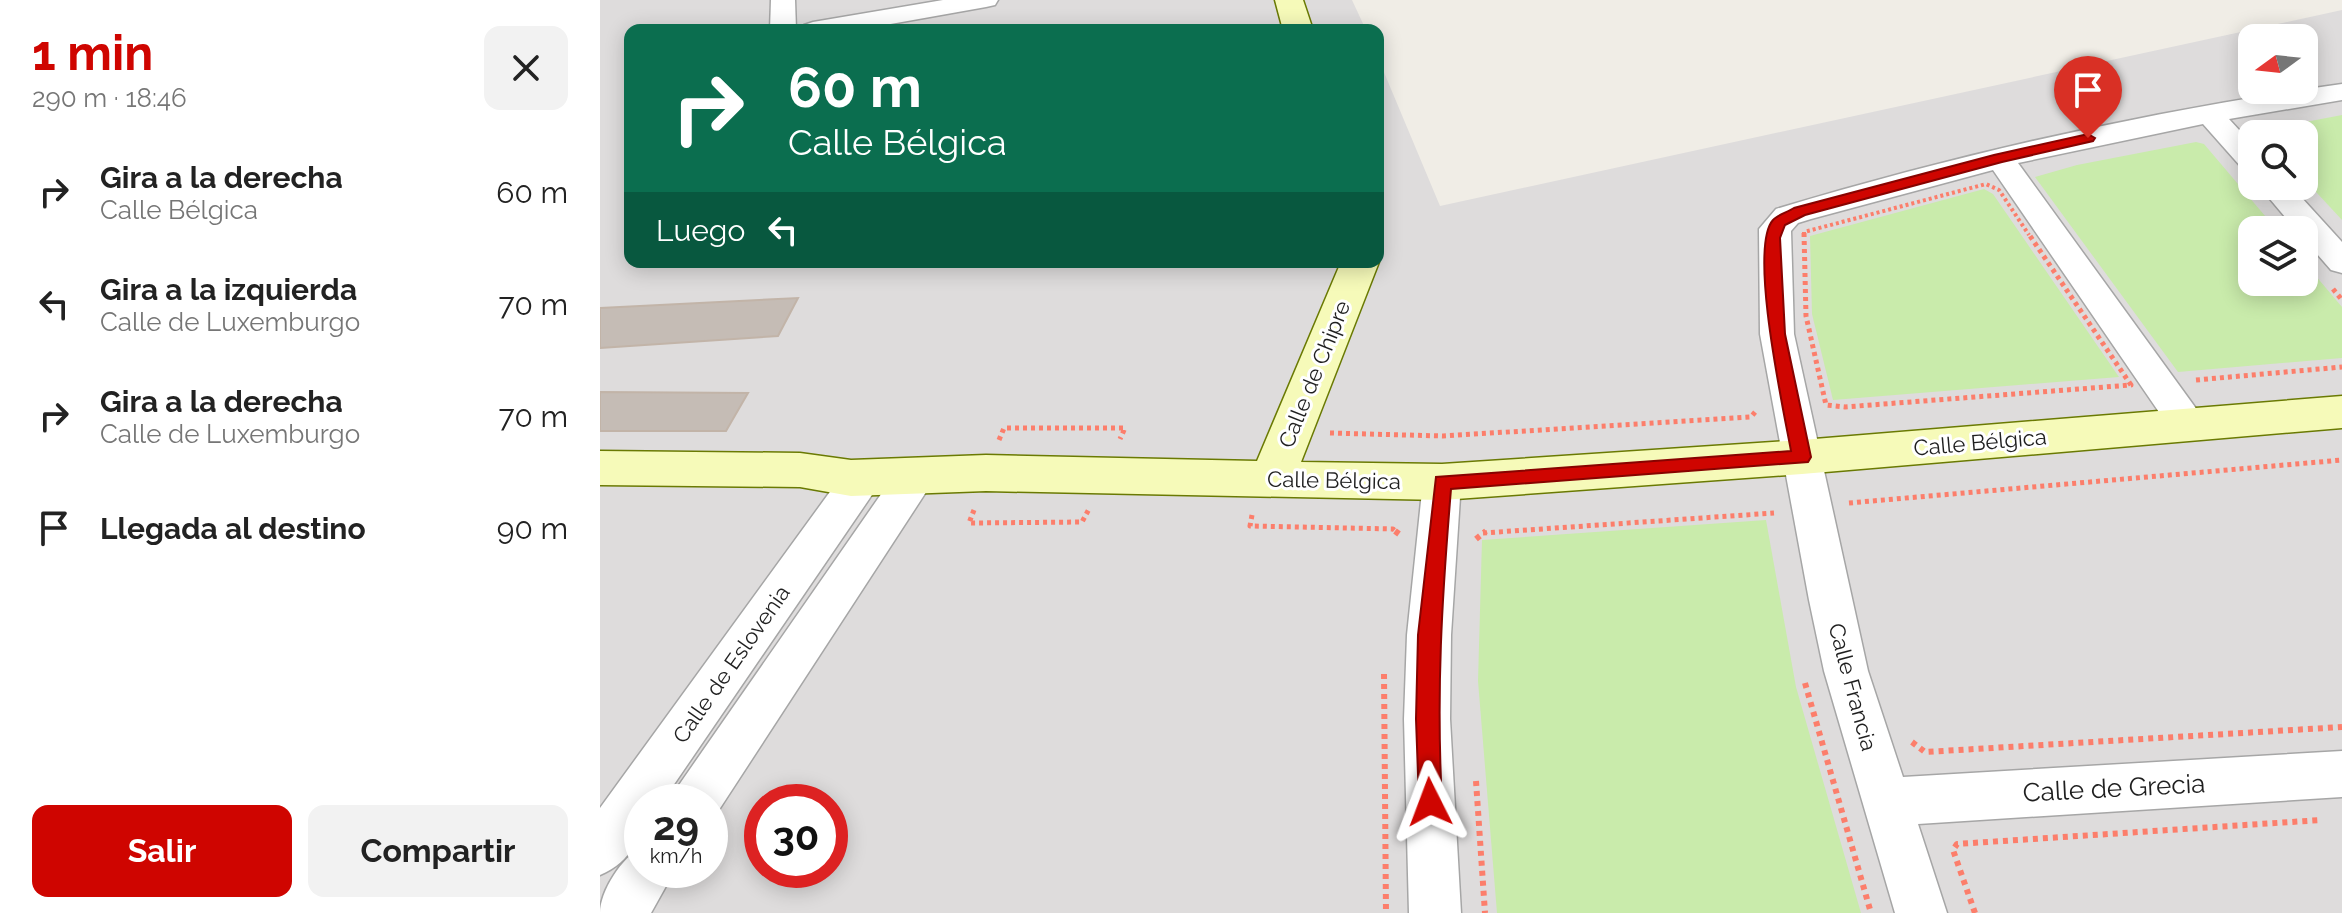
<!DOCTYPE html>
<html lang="es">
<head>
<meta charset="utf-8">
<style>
  :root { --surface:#fff; --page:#f2f2f2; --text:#222; --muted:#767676; --accent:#cf0500 }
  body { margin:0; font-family:Raleway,sans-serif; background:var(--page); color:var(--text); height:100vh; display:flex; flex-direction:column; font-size:30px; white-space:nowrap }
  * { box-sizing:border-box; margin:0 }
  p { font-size:26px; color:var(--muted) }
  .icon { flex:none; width:44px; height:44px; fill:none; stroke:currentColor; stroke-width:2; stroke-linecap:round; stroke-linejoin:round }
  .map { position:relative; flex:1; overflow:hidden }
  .panel { display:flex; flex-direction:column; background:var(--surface); width:600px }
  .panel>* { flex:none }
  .hud { position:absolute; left:24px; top:24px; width:760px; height:244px; border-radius:16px; box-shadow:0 4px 20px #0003; background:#0b6e4f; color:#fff; overflow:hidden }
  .needle { width:52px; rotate:255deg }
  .tools { position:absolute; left:1638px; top:24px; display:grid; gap:16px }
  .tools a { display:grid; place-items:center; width:80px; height:80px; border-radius:16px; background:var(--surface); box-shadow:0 4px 20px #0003; font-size:40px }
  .speed { position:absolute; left:24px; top:784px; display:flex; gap:16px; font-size:40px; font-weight:700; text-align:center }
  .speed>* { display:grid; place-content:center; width:104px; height:104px; border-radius:50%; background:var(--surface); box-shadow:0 4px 20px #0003; line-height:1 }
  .speed small { font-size:20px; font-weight:400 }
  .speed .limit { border:12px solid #d22; background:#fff; color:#111 }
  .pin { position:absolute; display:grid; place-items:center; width:68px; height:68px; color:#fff; margin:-82px -34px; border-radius:50% 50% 50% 0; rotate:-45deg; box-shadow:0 0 8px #0007 }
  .pin .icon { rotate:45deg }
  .me { position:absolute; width:88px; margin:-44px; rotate:357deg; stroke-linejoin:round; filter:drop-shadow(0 0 6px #0008) }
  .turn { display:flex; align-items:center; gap:28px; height:168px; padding:0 32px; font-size:36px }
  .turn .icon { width:104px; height:104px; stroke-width:2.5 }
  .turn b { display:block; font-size:56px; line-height:68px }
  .then { display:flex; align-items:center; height:76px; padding:0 32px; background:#0003; gap:16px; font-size:30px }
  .round { display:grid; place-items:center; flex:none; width:84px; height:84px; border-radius:16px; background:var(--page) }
  .summary { display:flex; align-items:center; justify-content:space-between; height:136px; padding:0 32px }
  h1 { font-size:48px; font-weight:700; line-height:60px; color:var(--accent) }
  .action { display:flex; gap:16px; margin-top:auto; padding:16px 32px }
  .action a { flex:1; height:92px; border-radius:16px; background:var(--accent); color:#fff; font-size:32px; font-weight:700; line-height:92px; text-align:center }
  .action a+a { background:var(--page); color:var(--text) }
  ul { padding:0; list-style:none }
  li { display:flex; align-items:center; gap:24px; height:112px; padding:0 32px }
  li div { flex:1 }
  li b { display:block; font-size:30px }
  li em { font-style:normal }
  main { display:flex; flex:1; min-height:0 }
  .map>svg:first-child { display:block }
  .residential { fill:#dedcdc; fill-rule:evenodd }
  .grass { fill:#c9ebab }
  .building { fill:#c5bcb5; stroke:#c2b4a8; stroke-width:2 }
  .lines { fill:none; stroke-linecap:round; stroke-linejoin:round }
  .street-casing { stroke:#a6a6a6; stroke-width:3 }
  .secondary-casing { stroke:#6a7a03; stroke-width:3 }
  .path-far2 { stroke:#fc7e6b; stroke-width:4; stroke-dasharray:3 3; stroke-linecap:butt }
  .path-far1 { stroke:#fc7e6b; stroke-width:5; stroke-dasharray:4 4; stroke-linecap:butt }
  .path { stroke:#fc7e6b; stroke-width:6; stroke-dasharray:5 5; stroke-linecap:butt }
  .street { fill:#fff; fill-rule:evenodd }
  .secondary { fill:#f6fab9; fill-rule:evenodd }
  .route { fill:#cf0500; stroke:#870300; stroke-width:2 }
  .labels { text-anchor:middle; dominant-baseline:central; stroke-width:6; stroke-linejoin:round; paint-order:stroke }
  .street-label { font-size:22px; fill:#1f1f1f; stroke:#fff }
  .near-street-label { font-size:26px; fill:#1f1f1f; stroke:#fff }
</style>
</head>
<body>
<main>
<section class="panel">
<div class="summary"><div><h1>1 min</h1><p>290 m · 18:46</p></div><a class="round"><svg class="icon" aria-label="close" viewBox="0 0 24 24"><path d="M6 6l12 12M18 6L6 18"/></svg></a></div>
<ul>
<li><svg class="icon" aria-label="right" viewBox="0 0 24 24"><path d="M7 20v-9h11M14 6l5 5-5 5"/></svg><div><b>Gira a la derecha</b><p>Calle Bélgica</p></div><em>60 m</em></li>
<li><svg class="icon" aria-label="left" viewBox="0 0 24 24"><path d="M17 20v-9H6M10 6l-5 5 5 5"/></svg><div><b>Gira a la izquierda</b><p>Calle de Luxemburgo</p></div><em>70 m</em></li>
<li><svg class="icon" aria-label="right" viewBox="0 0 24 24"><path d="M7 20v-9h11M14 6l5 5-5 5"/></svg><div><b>Gira a la derecha</b><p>Calle de Luxemburgo</p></div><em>70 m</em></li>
<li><svg class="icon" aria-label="arrive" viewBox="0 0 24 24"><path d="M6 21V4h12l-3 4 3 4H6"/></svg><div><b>Llegada al destino</b></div><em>90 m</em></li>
</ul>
<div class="action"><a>Salir</a><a>Compartir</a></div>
</section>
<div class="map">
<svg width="1742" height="913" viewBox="0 0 1742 913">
  <rect width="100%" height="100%" fill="#f0ede6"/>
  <path class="residential" d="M0 0H752L766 30H30V262H778V58L840 206 1742 10V913H0ZM1652 38H1704V90H1652ZM1652 134H1704V186H1652ZM1652 230H1704V282H1652ZM42 802H110V870H42ZM162 802H230V870H162Z"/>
  <g class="grass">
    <path d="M1742 115V220L1704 179V134H1662L1659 131Z"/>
    <path d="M1596 142 1604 144 1677 230H1652V282H1704V262L1742 307V358L1578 372 1435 177 1477 165Z"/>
    <path d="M1384 189 1393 194 1519 377 1233 400 1212 314 1210 236Z"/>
    <path d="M1166 520 1196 687 1261 913H897L878 681 882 540Z"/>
  </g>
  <g class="building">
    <path d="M198 298 178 336 0 348V308Z"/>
    <path d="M0 392 148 393 126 431H0Z"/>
  </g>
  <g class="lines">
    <g class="street-casing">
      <g id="street">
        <path d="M171 0H195L196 30H170Z"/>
        <path d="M343 0H398L395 5 386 7 257 30H200L204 25 213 22Z"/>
        <path d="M1742 84V100L1629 119 1652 144V171L1642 168 1603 124 1418 163 1600 414 1606 424 1600 434 1587 438 1574 434 1393 170 1211 219 1198 223 1191 231 1194 334 1268 671 1303 777 1742 751V797L1318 824 1347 913H1295L1224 671 1209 600 1160 334 1159 229 1176 209C1359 154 1554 110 1742 84Z"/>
        <path d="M1659 186H1691L1742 242V273L1731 270 1704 239V230H1696Z"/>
        <path d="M316 460 330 464 335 475 330 486 113 819 110 820V802H72L79 785 302 464Z"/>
        <path d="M262 463 276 467 281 478 276 489 62 802H42C42 836 33 861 0 875V808L248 467Z"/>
        <path d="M842 467 856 471 861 482 851 635 850 719 861 913H809L804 719 807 635 823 482 828 471Z"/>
        <path d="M42 848V870H75L51 913H0C0 892 22 856 42 848Z"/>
      </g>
    </g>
    <g class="secondary-casing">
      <g id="secondary">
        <path d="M675 0H703L713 30H683Z"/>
        <path d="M741 262H779L701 462 842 464 1202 440 1742 396V428L1202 474 842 500 386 491 251 496 200 487 0 485V451L200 453 251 460 386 455 657 461Z"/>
      </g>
    </g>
    <path class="path-far2" d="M1204 235V232L1386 184 1399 190 1429 235"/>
    <g class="path-far1">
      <path d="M1204 233 1206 316 1226 405 1245 407 1531 385 1428 233"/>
      <path d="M1733 289 1742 300"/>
      <path d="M1596 380 1742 367"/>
      <path d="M730 433 843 436 1151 417 1156 411"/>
      <path d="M399 440 404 428H525L520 439"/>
      <path d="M1249 503 1742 460"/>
      <path d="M374 510 369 523 482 522 489 509"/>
      <path d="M652 515 650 526 793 529 798 533"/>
      <path d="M883 533 1174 513"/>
    </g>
    <g class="path">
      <path d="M795 531 799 534"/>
      <path d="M876 539 886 531"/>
      <path d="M784 674 786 913"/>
      <path d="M1205 683 1271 913"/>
      <path d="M1312 742 1325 752 1742 727"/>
      <path d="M876 781 885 913"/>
      <path d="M1375 913 1353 850 1357 844 1721 820"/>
    </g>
    <use href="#street" class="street"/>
    <use href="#secondary" class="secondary"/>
  </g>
  <path class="route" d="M1488 134 1495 138 1493 141 1402 162 1205 215 1185 225 1180 238 1185 334 1211 457 1208 462 851 489C842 597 836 693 842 802L839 810 830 814 822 810 819 802 816 719 818 635 836 477 1191 451C1184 412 1148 248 1173 220 1177 215 1188 212 1194 208L1394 155Z"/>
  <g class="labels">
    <g class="street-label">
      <text transform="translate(714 374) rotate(-68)">Calle de Chipre</text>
      <text transform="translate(1380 442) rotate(-5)">Calle Bélgica</text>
      <text transform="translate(734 480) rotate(1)">Calle Bélgica</text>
      <text transform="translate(131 664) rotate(-55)">Calle de Eslovenia</text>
      <text transform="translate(1253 687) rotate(75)">Calle Francia</text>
    </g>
    <g class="near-street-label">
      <text transform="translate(1514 788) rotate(-3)">Calle de Grecia</text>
    </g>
  </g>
</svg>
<div class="tools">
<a><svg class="needle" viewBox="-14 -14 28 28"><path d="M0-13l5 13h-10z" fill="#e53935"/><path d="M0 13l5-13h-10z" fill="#767676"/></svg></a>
<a><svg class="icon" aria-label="search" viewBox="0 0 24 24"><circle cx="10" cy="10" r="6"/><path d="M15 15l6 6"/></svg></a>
<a><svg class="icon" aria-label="layers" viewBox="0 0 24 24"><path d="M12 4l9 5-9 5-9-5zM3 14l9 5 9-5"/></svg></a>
</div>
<div class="speed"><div>29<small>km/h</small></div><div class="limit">30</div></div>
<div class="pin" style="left:1488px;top:138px;background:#d93025"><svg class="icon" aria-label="arrive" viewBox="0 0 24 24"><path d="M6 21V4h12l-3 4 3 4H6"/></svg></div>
<svg class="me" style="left:830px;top:802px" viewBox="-20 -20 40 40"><path d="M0-17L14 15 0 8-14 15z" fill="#cf0500" stroke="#fff" stroke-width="4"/></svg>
<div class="hud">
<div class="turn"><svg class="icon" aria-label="right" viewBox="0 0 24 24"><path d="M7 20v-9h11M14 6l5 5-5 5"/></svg><div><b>60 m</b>Calle Bélgica</div></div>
<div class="then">Luego<svg class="icon" aria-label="left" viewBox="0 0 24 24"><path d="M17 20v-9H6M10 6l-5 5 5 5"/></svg></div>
</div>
</div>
</main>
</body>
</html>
